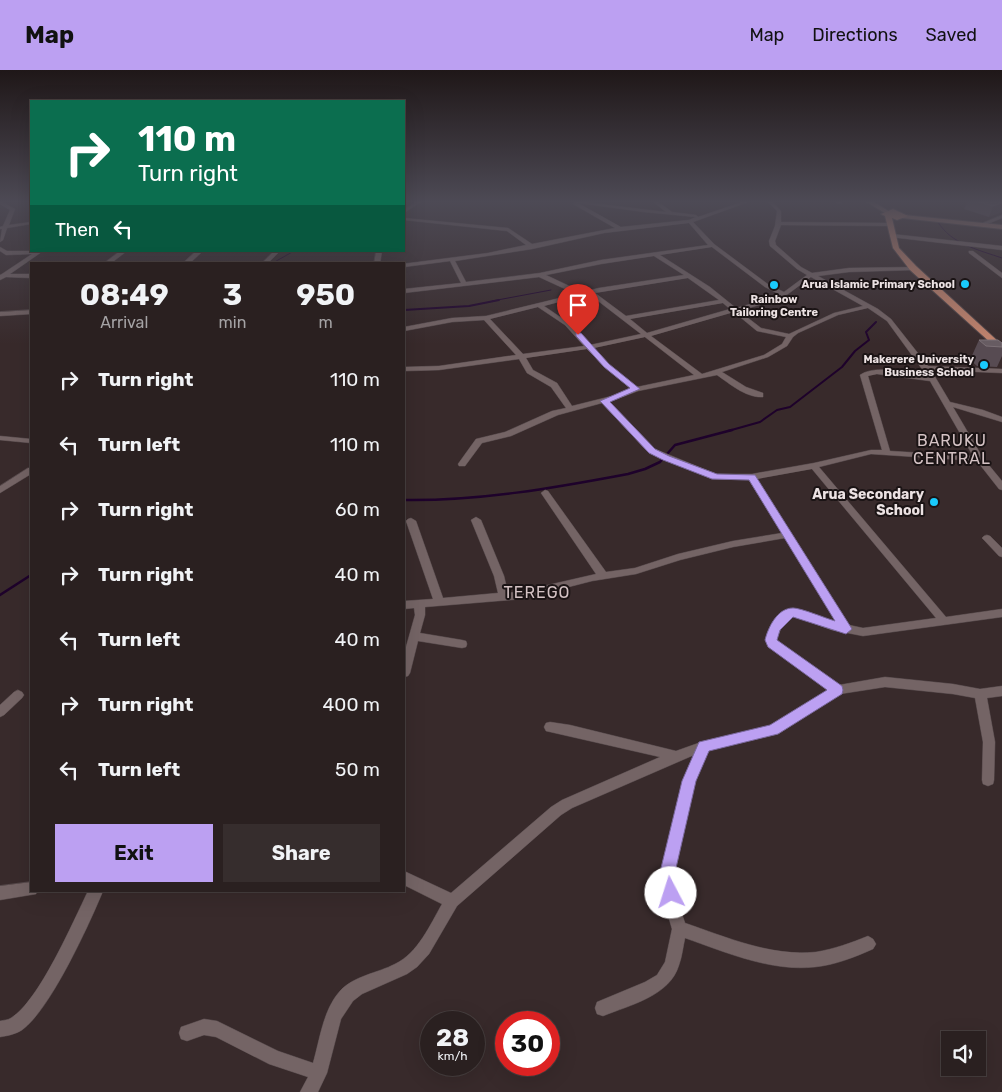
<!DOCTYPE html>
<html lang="en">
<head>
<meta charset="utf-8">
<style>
  :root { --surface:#2a2020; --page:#362d2d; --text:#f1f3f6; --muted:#a5a3a5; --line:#463e3e; --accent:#bca0f2 }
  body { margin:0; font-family:Rubik,sans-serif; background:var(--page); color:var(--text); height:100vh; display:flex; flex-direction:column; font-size:19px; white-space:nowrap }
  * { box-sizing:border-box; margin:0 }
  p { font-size:16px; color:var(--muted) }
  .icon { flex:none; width:28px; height:28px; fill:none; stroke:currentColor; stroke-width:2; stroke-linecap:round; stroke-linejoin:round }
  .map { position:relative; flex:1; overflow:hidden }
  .details { position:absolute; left:30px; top:192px; width:375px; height:630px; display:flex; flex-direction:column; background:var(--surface); border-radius:0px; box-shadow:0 5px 20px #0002,0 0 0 1px var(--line) }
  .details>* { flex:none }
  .banner { position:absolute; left:30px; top:30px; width:375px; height:152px; border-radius:0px; box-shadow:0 5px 20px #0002,0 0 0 1px var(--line); background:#0b6e4f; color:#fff; overflow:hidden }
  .controls { position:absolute; left:941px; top:961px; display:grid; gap:10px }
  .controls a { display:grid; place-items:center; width:45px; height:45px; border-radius:0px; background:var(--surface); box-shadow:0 5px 20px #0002,0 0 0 1px var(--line); font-size:25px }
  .speed { position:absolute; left:420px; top:941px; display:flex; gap:10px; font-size:25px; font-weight:700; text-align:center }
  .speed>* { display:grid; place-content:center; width:65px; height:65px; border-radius:50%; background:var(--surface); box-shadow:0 5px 20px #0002,0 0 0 1px var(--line); line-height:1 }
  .speed small { font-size:12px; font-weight:400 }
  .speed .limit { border:8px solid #d22; background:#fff; color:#111 }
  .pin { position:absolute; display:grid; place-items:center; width:42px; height:42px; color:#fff; margin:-51px -21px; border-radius:50% 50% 50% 0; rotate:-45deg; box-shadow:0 0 5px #0007 }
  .pin .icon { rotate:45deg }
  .me { position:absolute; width:55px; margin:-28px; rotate:355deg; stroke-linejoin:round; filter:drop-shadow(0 0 4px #0008) }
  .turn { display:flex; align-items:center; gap:18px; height:105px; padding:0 25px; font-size:22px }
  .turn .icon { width:65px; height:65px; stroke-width:2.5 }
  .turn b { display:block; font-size:35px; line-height:42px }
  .then { display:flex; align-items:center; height:48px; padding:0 25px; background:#0003; gap:10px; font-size:19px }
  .eta { display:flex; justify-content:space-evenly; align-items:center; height:85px; text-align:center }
  .eta b { font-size:30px; font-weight:700; line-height:35px }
  .button { display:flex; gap:10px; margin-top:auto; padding:10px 25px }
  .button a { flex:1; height:58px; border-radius:0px; background:var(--accent); color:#111; font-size:20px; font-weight:700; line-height:58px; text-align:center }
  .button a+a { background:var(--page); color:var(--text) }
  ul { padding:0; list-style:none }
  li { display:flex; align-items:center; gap:15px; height:65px; padding:0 25px }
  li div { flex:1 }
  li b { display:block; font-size:19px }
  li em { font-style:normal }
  header { display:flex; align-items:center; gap:30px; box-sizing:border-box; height:70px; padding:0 25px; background:var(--accent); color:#111 }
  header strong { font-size:24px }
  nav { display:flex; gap:28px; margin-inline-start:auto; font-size:18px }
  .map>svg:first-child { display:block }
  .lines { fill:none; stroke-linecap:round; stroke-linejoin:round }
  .stream-far2 { stroke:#1e022b; stroke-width:1 }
  .stream-far1 { stroke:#1e022b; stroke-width:2 }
  .stream { stroke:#1e022b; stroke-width:2.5 }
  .street-casing { stroke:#54484a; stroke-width:1 }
  .secondary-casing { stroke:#54484a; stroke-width:2 }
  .primary-casing { stroke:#54484a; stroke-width:2 }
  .street { fill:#746465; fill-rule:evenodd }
  .secondary { fill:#9c7469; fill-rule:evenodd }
  .primary { fill:#c3846d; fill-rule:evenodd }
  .wall { fill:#574b52 }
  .shaded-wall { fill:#44373c }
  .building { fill:#675c62; stroke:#7c7176 }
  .route { fill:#bca0f2; stroke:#7a689d }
  .poi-dot { fill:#19cafc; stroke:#1b1415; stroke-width:2 }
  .labels { text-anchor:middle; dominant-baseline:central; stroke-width:4; stroke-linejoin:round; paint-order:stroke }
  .far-poi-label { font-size:11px; font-weight:bold; fill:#ece2e3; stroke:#1b1415; text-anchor:end }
  .poi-label { font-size:14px; font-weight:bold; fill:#ece2e3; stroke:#1b1415; text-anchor:end }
  .quarter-label { font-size:16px; letter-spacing:1px; fill:#d4c2c4; stroke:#1b1415 }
</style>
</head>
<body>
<header>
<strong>Map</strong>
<nav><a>Map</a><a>Directions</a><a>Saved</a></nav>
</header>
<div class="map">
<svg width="1002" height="1022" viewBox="0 0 1002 1022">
  <rect width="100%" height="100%" fill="#382a2b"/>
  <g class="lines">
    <g class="stream-far2">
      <path d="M938 152C951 174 979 180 1002 188"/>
      <path d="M271 194 294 181"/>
      <path d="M492 231 551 220"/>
    </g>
    <g class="stream-far1">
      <path d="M404 240 469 236 499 230"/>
      <path d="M728 361 760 352 777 340 790 337 842 297 855 281 869 270 866 262 876 252"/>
    </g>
    <g class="stream">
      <path d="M404 430C480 431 554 418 628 404L645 399 660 392 675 375 732 360"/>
      <path d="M0 525 31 505"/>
    </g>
    <g class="street-casing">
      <g id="street">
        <path d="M0 131 15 139 9 155 31 152V154L7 158 3 170 0 172 2 159H0V157L3 156 10 140 0 134Z"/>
        <path d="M417 131H422L404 143V140Z"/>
        <path d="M575 131 666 142 652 131H657L672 142 696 145 698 147 745 131H751L693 152 714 174 769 215 784 222 807 205 797 199 770 176 769 171 775 156 777 141 767 131H772L781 141V152L892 153 890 156 781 155 775 171 776 175 801 197 812 203 849 198 915 197 916 198 913 200 849 202 818 206 878 239 891 249 928 296 1002 299V303L931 300 950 332 983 340 1002 347V352L953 337 983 388 1002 411V420L999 419 977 391 871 384 819 397 946 547 1002 539V547L863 566 832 560 794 546 782 556 776 570 839 615 885 607 953 614 980 619 1002 616V626L987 628 995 672 994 710 993 714 988 716 983 714 982 710 983 672 975 628 953 624 885 617 840 624 778 664 708 680 695 711 676 798 679 835 685 853C726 867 772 887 816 882 834 879 851 873 868 866L873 869 876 874 873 879C855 887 835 895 815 897 771 902 725 882 685 868 683 877 682 887 679 895 670 926 630 935 603 946L597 944 595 938 597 932 645 912 657 905 665 892 672 859 665 835 662 798 683 711 694 685 572 738 561 745 457 836 429 884 417 897 407 904 362 924 353 931 341 949 327 1003 318 1022H300L308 1007 269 994 216 967 204 965 187 971 181 969 179 963 181 957 204 949 217 951 278 981 313 993C320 969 323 940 340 921 353 906 378 903 395 894 418 883 430 855 442 834L404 815V801L451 823 551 737 562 730 660 687 546 661 544 657 546 653 550 652 570 655 676 681 704 671 771 656 828 620 769 576 766 570C769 555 778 543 793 538L837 553 785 468 733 477 680 490 636 504 592 511 522 529 425 537V545L420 563 462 570 466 571 467 574 466 577 462 578 418 571 410 603 408 606 404 607V584L415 545 414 538 404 539V531L433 529 406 451 408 449 411 448 416 451 443 528 498 523 494 506 471 450 476 447 481 450 504 506 508 523 522 521 596 504 541 423 545 420 548 421 606 502 635 498 678 484 733 471 782 463 749 410 712 409 649 383 602 333 558 345 511 366 482 373 465 396H459L458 394 476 369 505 362 552 341 566 338 551 317 527 303 519 289 439 300 404 301V297L439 296 516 285 484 250 452 252 404 261V257L452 248 486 246 576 224 539 207 404 223V219L461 213 450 191 404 197V194H402L488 183 526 175 507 161 404 150V148L508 158 532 174 615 158 573 134ZM578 133 644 142 696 147 689 150 621 157ZM689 153 708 175 601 190 540 203 466 212 455 191 532 179 604 163ZM712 177 765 217 779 224 772 228 736 238 710 217 660 185ZM654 186 684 205 599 218 582 222 546 205 601 194ZM811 207 863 236 834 243 789 264 761 258 739 241 776 230 788 224ZM688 208 719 230 626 246 595 223ZM589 224 641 264 590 275 569 253 544 236ZM723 233 730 239 647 263 630 249ZM538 237 565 255 584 276 523 284 490 249ZM868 238 887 251 927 306C909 303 875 294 860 305L882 380H871L814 393 752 404H716L655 379 609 332 638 321 717 305C730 314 746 328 763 327V323L746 317 722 302 768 287 787 276 793 267 798 263 838 245ZM734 242 757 261 786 267 782 274 764 285 702 304 651 266ZM645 267 694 305 637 317 609 295 594 278ZM587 279 605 297 631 319 612 326 572 336 557 313 533 300 526 288ZM877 304 930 311 973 386 890 381 868 306ZM812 399 936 548 863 558 849 555 757 409Z"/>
        <path d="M835 131H840L842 133 838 134Z"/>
        <path d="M1002 145V148L983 156 978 155Z"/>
        <path d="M892 164 1002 176V180L890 167V165Z"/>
        <path d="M0 177 7 181H43L10 204H31V208L6 207 0 210V205L2 204 32 184 6 185 0 181Z"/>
        <path d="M120 181H127L110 194H103Z"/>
        <path d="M196 181H203L189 194H182Z"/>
        <path d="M274 181H280L267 194H261Z"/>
        <path d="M376 181H382L380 194H374Z"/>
        <path d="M969 181H973L1002 203V208L969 183Z"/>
        <path d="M31 240V244L0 246V242Z"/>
        <path d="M0 366 31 369V373L0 370Z"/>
        <path d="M28 398H31V404L0 423V416Z"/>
        <path d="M987 465 990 466 1002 478V487L999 486 984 470 982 468 984 466Z"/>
        <path d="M18 620 22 622 24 625 22 628 4 645 0 647V635L14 622Z"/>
        <path d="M31 812V821H37L36 824 0 830V816Z"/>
        <path d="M88 821H103C89 855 50 940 22 960 16 964 7 966 0 967V951C4 950 8 950 11 948 39 931 73 852 88 821Z"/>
      </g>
    </g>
    <g class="secondary-casing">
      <g id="secondary">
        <path d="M865 131H872L890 142 885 143Z"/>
        <path d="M904 145 1002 155V159L902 148Z"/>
      </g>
    </g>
    <g class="primary-casing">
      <path id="primary" d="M893 139 908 146 897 150 892 148 899 178 916 196 1002 275V283L910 200 893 178 885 146 881 144Z"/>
    </g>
    <use href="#street" class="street"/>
    <use href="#secondary" class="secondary"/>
    <use href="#primary" class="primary"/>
  </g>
  <g class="wall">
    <path d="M968 131H1002L989 147 964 139Z"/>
    <path d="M979 270 1002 273V286L997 297 977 296 970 290Z"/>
  </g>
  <path class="shaded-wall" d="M1002 133V142L989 147 993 136Z"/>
  <g class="building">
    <path d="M976 131H1002V133L993 136Z"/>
    <path d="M979 270H998L1002 273V277L986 276Z"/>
  </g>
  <linearGradient id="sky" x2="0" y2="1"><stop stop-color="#1f1718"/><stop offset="0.48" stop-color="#4d4a55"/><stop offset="1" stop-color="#4d4a55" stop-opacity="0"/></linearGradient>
  <rect width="1002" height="274" fill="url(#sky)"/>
  <path class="route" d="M576 263H581L609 294 640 319 610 332 655 379 669 386 717 404 755 405 852 559 846 564 793 547 780 560 777 570 842 616 843 620 842 624 778 664 709 681 696 711 676 798 679 823 677 829 671 831 665 829 663 823 661 798 682 711 699 672 770 655 827 620 768 577 765 570C768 558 777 538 793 538 801 538 825 548 835 551L749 410 712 409 663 390 649 383 600 331 630 318 604 297 576 266Z"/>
  <g class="poi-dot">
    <circle cx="965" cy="214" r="5"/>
    <circle cx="774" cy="215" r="5"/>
    <circle cx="984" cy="295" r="5"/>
    <circle cx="934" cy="432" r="5"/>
  </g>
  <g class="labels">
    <g class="far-poi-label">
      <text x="955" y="214">Arua Islamic Primary School</text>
      <text x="774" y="229" text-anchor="middle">Rainbow<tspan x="774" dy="13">Tailoring Centre</tspan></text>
      <text x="974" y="289">Makerere University<tspan x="974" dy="13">Business School</tspan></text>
    </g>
    <g class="poi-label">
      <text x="924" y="424">Arua Secondary<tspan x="924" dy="16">School</tspan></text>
    </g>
    <g class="quarter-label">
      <text x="952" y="370">BARUKU<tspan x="952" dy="18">CENTRAL</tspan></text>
      <text x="537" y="522">TEREGO</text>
    </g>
  </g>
</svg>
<div class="controls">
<a><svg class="icon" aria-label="sound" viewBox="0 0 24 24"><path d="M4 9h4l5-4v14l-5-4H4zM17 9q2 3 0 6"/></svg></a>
</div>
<div class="speed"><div>28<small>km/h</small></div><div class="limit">30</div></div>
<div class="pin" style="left:578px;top:265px;background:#d93025"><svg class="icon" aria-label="arrive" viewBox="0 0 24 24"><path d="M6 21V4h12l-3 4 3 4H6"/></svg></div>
<svg class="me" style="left:671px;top:823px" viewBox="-20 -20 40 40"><circle r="19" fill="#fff"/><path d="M0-13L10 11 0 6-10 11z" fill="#bca0f2"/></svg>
<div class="banner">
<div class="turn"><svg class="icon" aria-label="right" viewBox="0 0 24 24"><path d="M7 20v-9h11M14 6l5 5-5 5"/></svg><div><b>110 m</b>Turn right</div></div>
<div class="then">Then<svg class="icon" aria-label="left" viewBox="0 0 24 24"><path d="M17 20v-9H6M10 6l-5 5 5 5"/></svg></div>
</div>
<section class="details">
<div class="eta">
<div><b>08:49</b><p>Arrival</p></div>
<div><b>3</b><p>min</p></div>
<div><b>950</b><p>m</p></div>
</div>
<ul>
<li><svg class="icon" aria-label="right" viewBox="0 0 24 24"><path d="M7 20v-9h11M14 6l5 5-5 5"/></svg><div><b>Turn right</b></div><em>110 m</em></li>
<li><svg class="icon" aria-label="left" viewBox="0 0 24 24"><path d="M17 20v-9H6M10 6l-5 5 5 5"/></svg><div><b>Turn left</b></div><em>110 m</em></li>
<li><svg class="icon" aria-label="right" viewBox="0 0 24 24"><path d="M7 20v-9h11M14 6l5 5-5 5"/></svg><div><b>Turn right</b></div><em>60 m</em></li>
<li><svg class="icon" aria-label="right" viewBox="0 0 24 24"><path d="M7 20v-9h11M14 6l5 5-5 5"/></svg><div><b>Turn right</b></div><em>40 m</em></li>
<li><svg class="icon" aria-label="left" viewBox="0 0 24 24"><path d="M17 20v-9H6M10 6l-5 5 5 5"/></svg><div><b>Turn left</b></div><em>40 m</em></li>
<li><svg class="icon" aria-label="right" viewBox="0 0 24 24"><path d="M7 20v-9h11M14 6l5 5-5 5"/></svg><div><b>Turn right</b></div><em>400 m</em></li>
<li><svg class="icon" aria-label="left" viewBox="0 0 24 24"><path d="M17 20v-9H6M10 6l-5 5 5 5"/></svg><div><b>Turn left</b></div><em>50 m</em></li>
</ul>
<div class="button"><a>Exit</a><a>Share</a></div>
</section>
</div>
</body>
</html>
